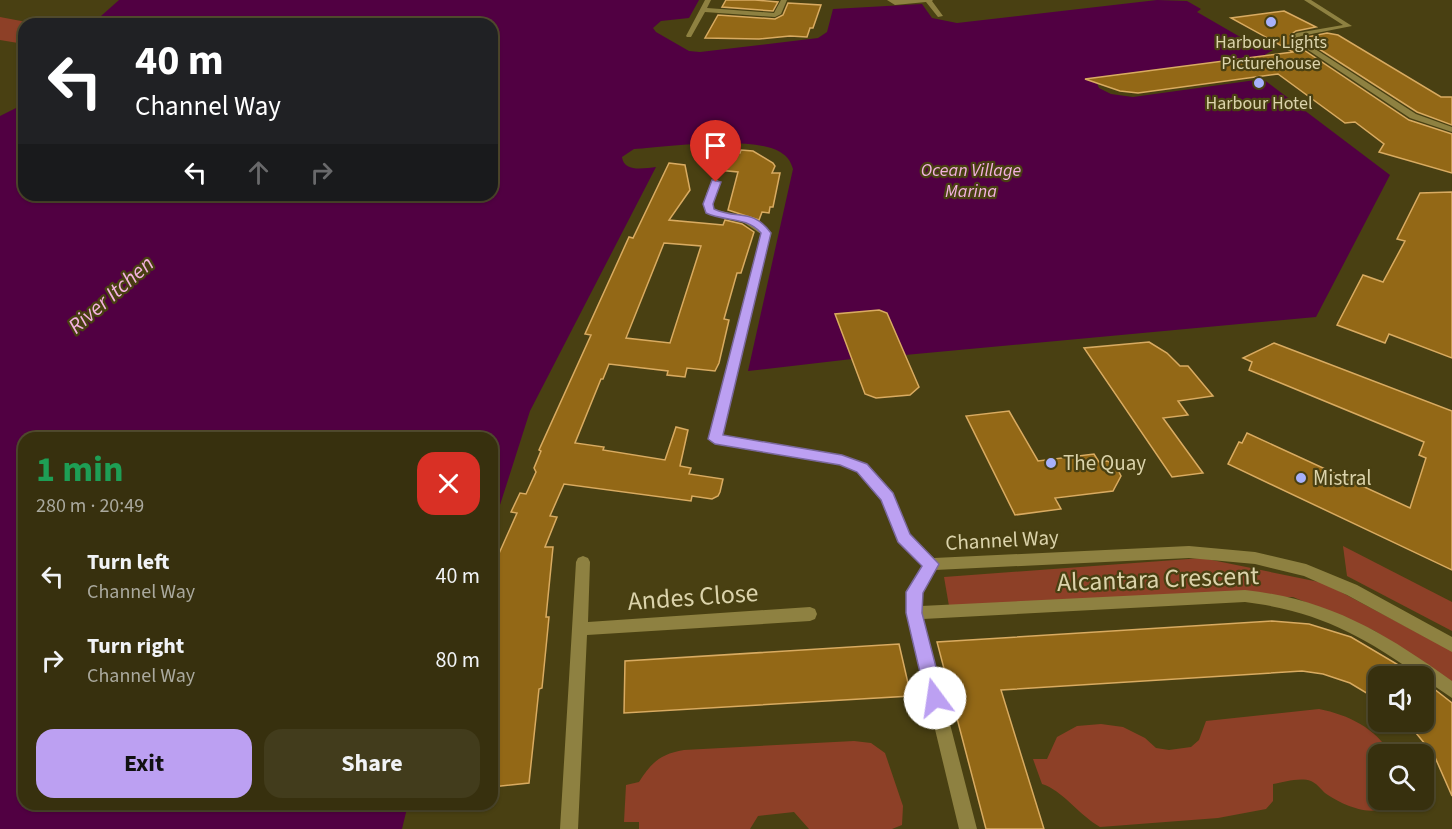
<!DOCTYPE html>
<html lang="en">
<head>
<meta charset="utf-8">
<style>
  :root { --surface:#37300e; --page:#423c1c; --text:#f1f3f6; --muted:#aaa99e; --line:#514b2e; --accent:#bca0f2 }
  body { margin:0; font-family:"Source Sans 3",sans-serif; background:var(--page); color:var(--text); height:100vh; display:flex; flex-direction:column; font-size:22px; white-space:nowrap }
  * { box-sizing:border-box; margin:0 }
  p { font-size:20px; color:var(--muted) }
  .icon { flex:none; width:33px; height:33px; fill:none; stroke:currentColor; stroke-width:2; stroke-linecap:round; stroke-linejoin:round }
  .map { position:relative; flex:1; overflow:hidden }
  .sheet { position:absolute; left:18px; top:432px; width:480px; height:378px; display:flex; flex-direction:column; background:var(--surface); border-radius:18px; box-shadow:0 2px 4px #0004,0 0 0 2px var(--line) }
  .sheet>* { flex:none }
  .hud { position:absolute; left:18px; top:18px; width:480px; height:183px; border-radius:18px; box-shadow:0 2px 4px #0004,0 0 0 2px var(--line); background:#202124; color:#fff; overflow:hidden }
  .buttons { position:absolute; left:1368px; top:666px; display:grid; gap:12px }
  .buttons a { display:grid; place-items:center; width:66px; height:66px; border-radius:12px; background:var(--surface); box-shadow:0 2px 4px #0004,0 0 0 2px var(--line); font-size:30px }
  .pin { position:absolute; display:grid; place-items:center; width:51px; height:51px; color:#fff; margin:-62px -26px; border-radius:50% 50% 50% 0; rotate:-45deg; box-shadow:0 0 6px #0007 }
  .pin .icon { rotate:45deg }
  .me { position:absolute; width:66px; margin:-33px; rotate:346deg; stroke-linejoin:round; filter:drop-shadow(0 0 4px #0008) }
  .turn { display:flex; align-items:center; gap:21px; height:126px; padding:0 18px; font-size:27px }
  .turn .icon { width:78px; height:78px; stroke-width:2.5 }
  .turn b { display:block; font-size:42px; line-height:51px }
  .lanes { display:flex; align-items:center; height:57px; padding:0 18px; background:#0003; justify-content:center; gap:30px; direction:ltr }
  .lanes .off { opacity:.35 }
  .round { display:grid; place-items:center; flex:none; width:63px; height:63px; border-radius:18px; background:var(--page) }
  .summary { display:flex; align-items:center; justify-content:space-between; height:102px; padding:0 18px }
  h1 { font-size:36px; font-weight:700; line-height:45px; color:#1e9e55 }
  .cta { display:flex; gap:12px; margin-top:auto; padding:12px 18px }
  .cta a { flex:1; height:69px; border-radius:18px; background:var(--accent); color:#111; font-size:24px; font-weight:700; line-height:69px; text-align:center }
  .cta a+a { background:var(--page); color:var(--text) }
  ul { padding:0; list-style:none }
  li { display:flex; align-items:center; gap:18px; height:84px; padding:0 18px }
  li div { flex:1 }
  li b { display:block; font-size:22px }
  li em { font-style:normal }
  .map>svg:first-child { display:block }
  .green { fill:#8d4027 }
  .water { fill:#510042 }
  .building { fill:#936816; stroke:#d9ab61; stroke-width:1.5; fill-rule:evenodd }
  .lines { fill:none; stroke-linecap:round; stroke-linejoin:round }
  .minor { fill:#8e8141; fill-rule:evenodd }
  .route { fill:#bca0f2; stroke:#7a689d; stroke-width:1.5 }
  .poi-dot { fill:#a7b1fc; stroke:#494012; stroke-width:2 }
  .labels { text-anchor:middle; dominant-baseline:central; stroke-width:4.5; stroke-linejoin:round; paint-order:stroke }
  .far-poi-label { font-size:18px; fill:#dbd3ab; stroke:#494012 }
  .far-water-label { font-size:18px; font-style:italic; fill:#f4b2e0; stroke:#494012 }
  .poi-label { font-size:21px; fill:#dbd3ab; stroke:#494012; text-anchor:start }
  .street-label { font-size:21px; fill:#dbd3ab; stroke:#494012 }
  .water-label { font-size:22px; font-style:italic; fill:#f4b2e0; stroke:#494012 }
  .near-street-label { font-size:26px; fill:#dbd3ab; stroke:#494012 }
</style>
</head>
<body>
<div class="map">
<svg width="1452" height="829" viewBox="0 0 1452 829">
  <rect width="100%" height="100%" fill="#494012"/>
  <g class="green">
    <path d="M0 17 37 24H24V44L0 40Z"/>
    <path d="M1343 546 1452 602V631L1347 576Z"/>
    <path d="M1202 558 1324 583 1452 651V683L1375 631 1293 597 949 606 944 577Z"/>
    <path d="M1319 709C1349 715 1375 728 1391 754H1378V800H1393C1378 822 1342 805 1325 793 1321 789 1316 783 1311 781 1300 777 1284 782 1273 784V801L1266 809 1218 818 1100 827C1079 815 1062 790 1042 784L1033 759H1047L1057 737 1077 726 1101 724 1123 727 1145 738 1156 748 1169 750 1191 747 1199 740 1206 721Z"/>
    <path d="M854 741 871 743 885 753 903 806 902 825 892 829H809L794 812 758 816 750 829H639V822H624L626 785 639 782C651 763 660 754 684 750Z"/>
  </g>
  <path class="water" d="M119 0H699L689 18 661 21 653 28 656 32 689 51 700 52 818 38 827 32 833 9 922 4 932 18 957 23 1157 0 1187 1 1201 9 1197 12 1242 38 1254 39 1273 50 1263 56 1105 76 1096 81 1099 88 1111 94 1133 97 1263 79 1390 175 1316 317 905 355 879 310 842 313 836 318 852 359 748 371 793 169C791 163 789 158 783 154 757 134 668 147 634 149L622 157C624 173 645 168 656 167L530 411 492 530V438H24V804H408L402 829H0V116L24 104V195H492V24H92Z"/>
  <g class="building">
    <path d="M726 0H755L778 2 773 11 722 7Z"/>
    <path d="M788 3 821 5 813 28H810L807 37 790 36 759 39 705 38 718 15 775 19 783 15Z"/>
    <path d="M1284 11 1316 27 1296 31 1290 35 1292 42 1409 120 1452 134V173L1379 152 1384 144 1355 122 1345 123 1278 74 1138 93 1120 91 1085 79 1293 52 1231 18Z"/>
    <path d="M1327 33 1338 35 1441 97H1452V125L1417 112 1302 38Z"/>
    <path d="M741 150 753 151 773 163 775 166 772 173H780L773 207H770L769 213 762 212 759 220 728 210 738 172 718 170 724 152 740 153Z"/>
    <path d="M669 163 685 165 690 190 669 220 723 225 725 220 742 224 754 232 741 273H737L724 319 729 320 719 363 715 371 687 368 685 377 667 375 668 371 609 364 603 379H601L575 443 604 447 603 450 665 460 676 427 688 430 680 466 691 468 689 474 723 479 720 492 718 496 712 499 692 496 691 501 564 484 550 516 557 517 545 547H553L546 617H549L542 688 539 689 529 783 492 787V591L497 558 517 513 511 512 520 493 526 494 536 472 534 468 541 451 539 450 591 335 585 334 629 237 633 238ZM664 243 701 246 670 343 626 338Z"/>
    <path d="M1452 192V358L1389 334 1385 343 1337 325 1363 275 1383 282 1405 241 1397 239 1420 193Z"/>
    <path d="M879 310 887 313 919 387 910 395 876 398 865 394 835 314Z"/>
    <path d="M1149 342 1167 353 1180 366H1188L1213 396 1178 401 1188 415 1163 418 1203 473 1172 477 1084 348Z"/>
    <path d="M1274 343 1452 411V570L1228 464 1239 442 1242 443 1247 433 1410 508 1426 458 1419 455 1424 442 1249 370 1252 362 1243 358Z"/>
    <path d="M1009 411 1038 461 1094 454 1099 462 1107 461 1115 464 1121 476 1113 491 1055 498 1061 509 1015 515 966 416Z"/>
    <path d="M1272 621 1309 624 1351 637 1417 676H1378V700L1350 683 1323 674 1302 671 1001 690 1044 829H986L937 642Z"/>
    <path d="M899 644 911 696 624 713 625 661Z"/>
    <path d="M1424 681 1452 703V796L1434 755 1407 722H1424Z"/>
  </g>
  <g class="lines">
    <g class="minor">
      <path d="M705 0H711L707 8 774 13 781 0H787L781 14 775 17 705 12 691 37H687L686 36Z"/>
      <path d="M887 0H933L932 1 943 16 938 17 926 2 895 5Z"/>
      <path d="M1304 0H1311L1352 26 1301 36 1298 38 1416 114 1452 127V132L1410 118 1293 40 1292 36 1297 33 1343 25Z"/>
      <path d="M716 179 720 182 713 204V209L756 220 771 233 722 436 842 455 867 464 892 493 908 535 934 558 1189 546 1255 552 1306 564 1357 585 1452 637V652L1347 595 1304 576 1255 564 1189 558 935 570 921 593V606L1245 590C1329 599 1385 633 1452 681V698L1424 679V676H1420C1361 635 1318 611 1245 602L923 619 977 829H959L907 613V592L923 565 898 542 881 500 857 472 840 465 715 444 711 442 709 439 761 234 743 222 706 213C702 203 707 185 716 179Z"/>
      <path d="M583 556 588 558 590 562 588 622 810 607 815 609 817 614 815 619 810 621 587 635 578 829H560L576 562 578 558Z"/>
    </g>
  </g>
  <path class="route" d="M712 180 721 182 713 204 714 209C738 220 753 208 771 233L723 435 842 455 867 464 893 493 910 534 939 564 923 593 922 613 944 698 942 704 935 707 929 704 926 698 906 613V592L922 566 898 542 881 500 857 472 840 465 715 444 708 439 761 233C746 216 725 222 706 213L703 204Z"/>
  <g class="poi-dot">
    <circle cx="1271" cy="22" r="6"/>
    <circle cx="1259" cy="83" r="6"/>
    <circle cx="1051" cy="463" r="6"/>
    <circle cx="1301" cy="478" r="6"/>
  </g>
  <g class="labels">
    <g class="far-poi-label">
      <text x="1271" y="42">Harbour Lights<tspan x="1271" dy="21">Picturehouse</tspan></text>
      <text x="1259" y="103">Harbour Hotel</text>
    </g>
    <g class="far-water-label">
      <text x="971" y="170">Ocean Village<tspan x="971" dy="21">Marina</tspan></text>
    </g>
    <g class="poi-label">
      <text x="1063" y="463">The Quay</text>
      <text x="1313" y="478">Mistral</text>
    </g>
    <g class="street-label">
      <text transform="translate(1002 540) rotate(-3)">Channel Way</text>
    </g>
    <g class="water-label">
      <text transform="translate(111 295) rotate(-41)">River Itchen</text>
    </g>
    <g class="near-street-label">
      <text transform="translate(1158 579) rotate(-2)">Alcantara Crescent</text>
      <text transform="translate(693 597) rotate(-4)">Andes Close</text>
    </g>
  </g>
</svg>
<div class="buttons">
<a><svg class="icon" aria-label="sound" viewBox="0 0 24 24"><path d="M4 9h4l5-4v14l-5-4H4zM17 9q2 3 0 6"/></svg></a>
<a><svg class="icon" aria-label="search" viewBox="0 0 24 24"><circle cx="10" cy="10" r="6"/><path d="M15 15l6 6"/></svg></a>
</div>
<div class="pin" style="left:716px;top:182px;background:#d93025"><svg class="icon" aria-label="arrive" viewBox="0 0 24 24"><path d="M6 21V4h12l-3 4 3 4H6"/></svg></div>
<svg class="me" style="left:935px;top:698px" viewBox="-20 -20 40 40"><circle r="19" fill="#fff"/><path d="M0-13L10 11 0 6-10 11z" fill="#bca0f2"/></svg>
<div class="hud">
<div class="turn"><svg class="icon" aria-label="left" viewBox="0 0 24 24"><path d="M17 20v-9H6M10 6l-5 5 5 5"/></svg><div><b>40 m</b>Channel Way</div></div>
<div class="lanes"><svg class="icon" aria-label="left" viewBox="0 0 24 24"><path d="M17 20v-9H6M10 6l-5 5 5 5"/></svg><svg class="icon off" aria-label="ahead" viewBox="0 0 24 24"><path d="M12 20V5M6 11l6-6 6 6"/></svg><svg class="icon off" aria-label="right" viewBox="0 0 24 24"><path d="M7 20v-9h11M14 6l5 5-5 5"/></svg></div>
</div>
<section class="sheet">
<div class="summary"><div><h1>1 min</h1><p>280 m · 20:49</p></div><a class="round" style="background:#d93025;color:#fff"><svg class="icon" aria-label="close" viewBox="0 0 24 24"><path d="M6 6l12 12M18 6L6 18"/></svg></a></div>
<ul>
<li><svg class="icon" aria-label="left" viewBox="0 0 24 24"><path d="M17 20v-9H6M10 6l-5 5 5 5"/></svg><div><b>Turn left</b><p>Channel Way</p></div><em>40 m</em></li>
<li><svg class="icon" aria-label="right" viewBox="0 0 24 24"><path d="M7 20v-9h11M14 6l5 5-5 5"/></svg><div><b>Turn right</b><p>Channel Way</p></div><em>80 m</em></li>
</ul>
<div class="cta"><a>Exit</a><a>Share</a></div>
</section>
</div>
</body>
</html>
